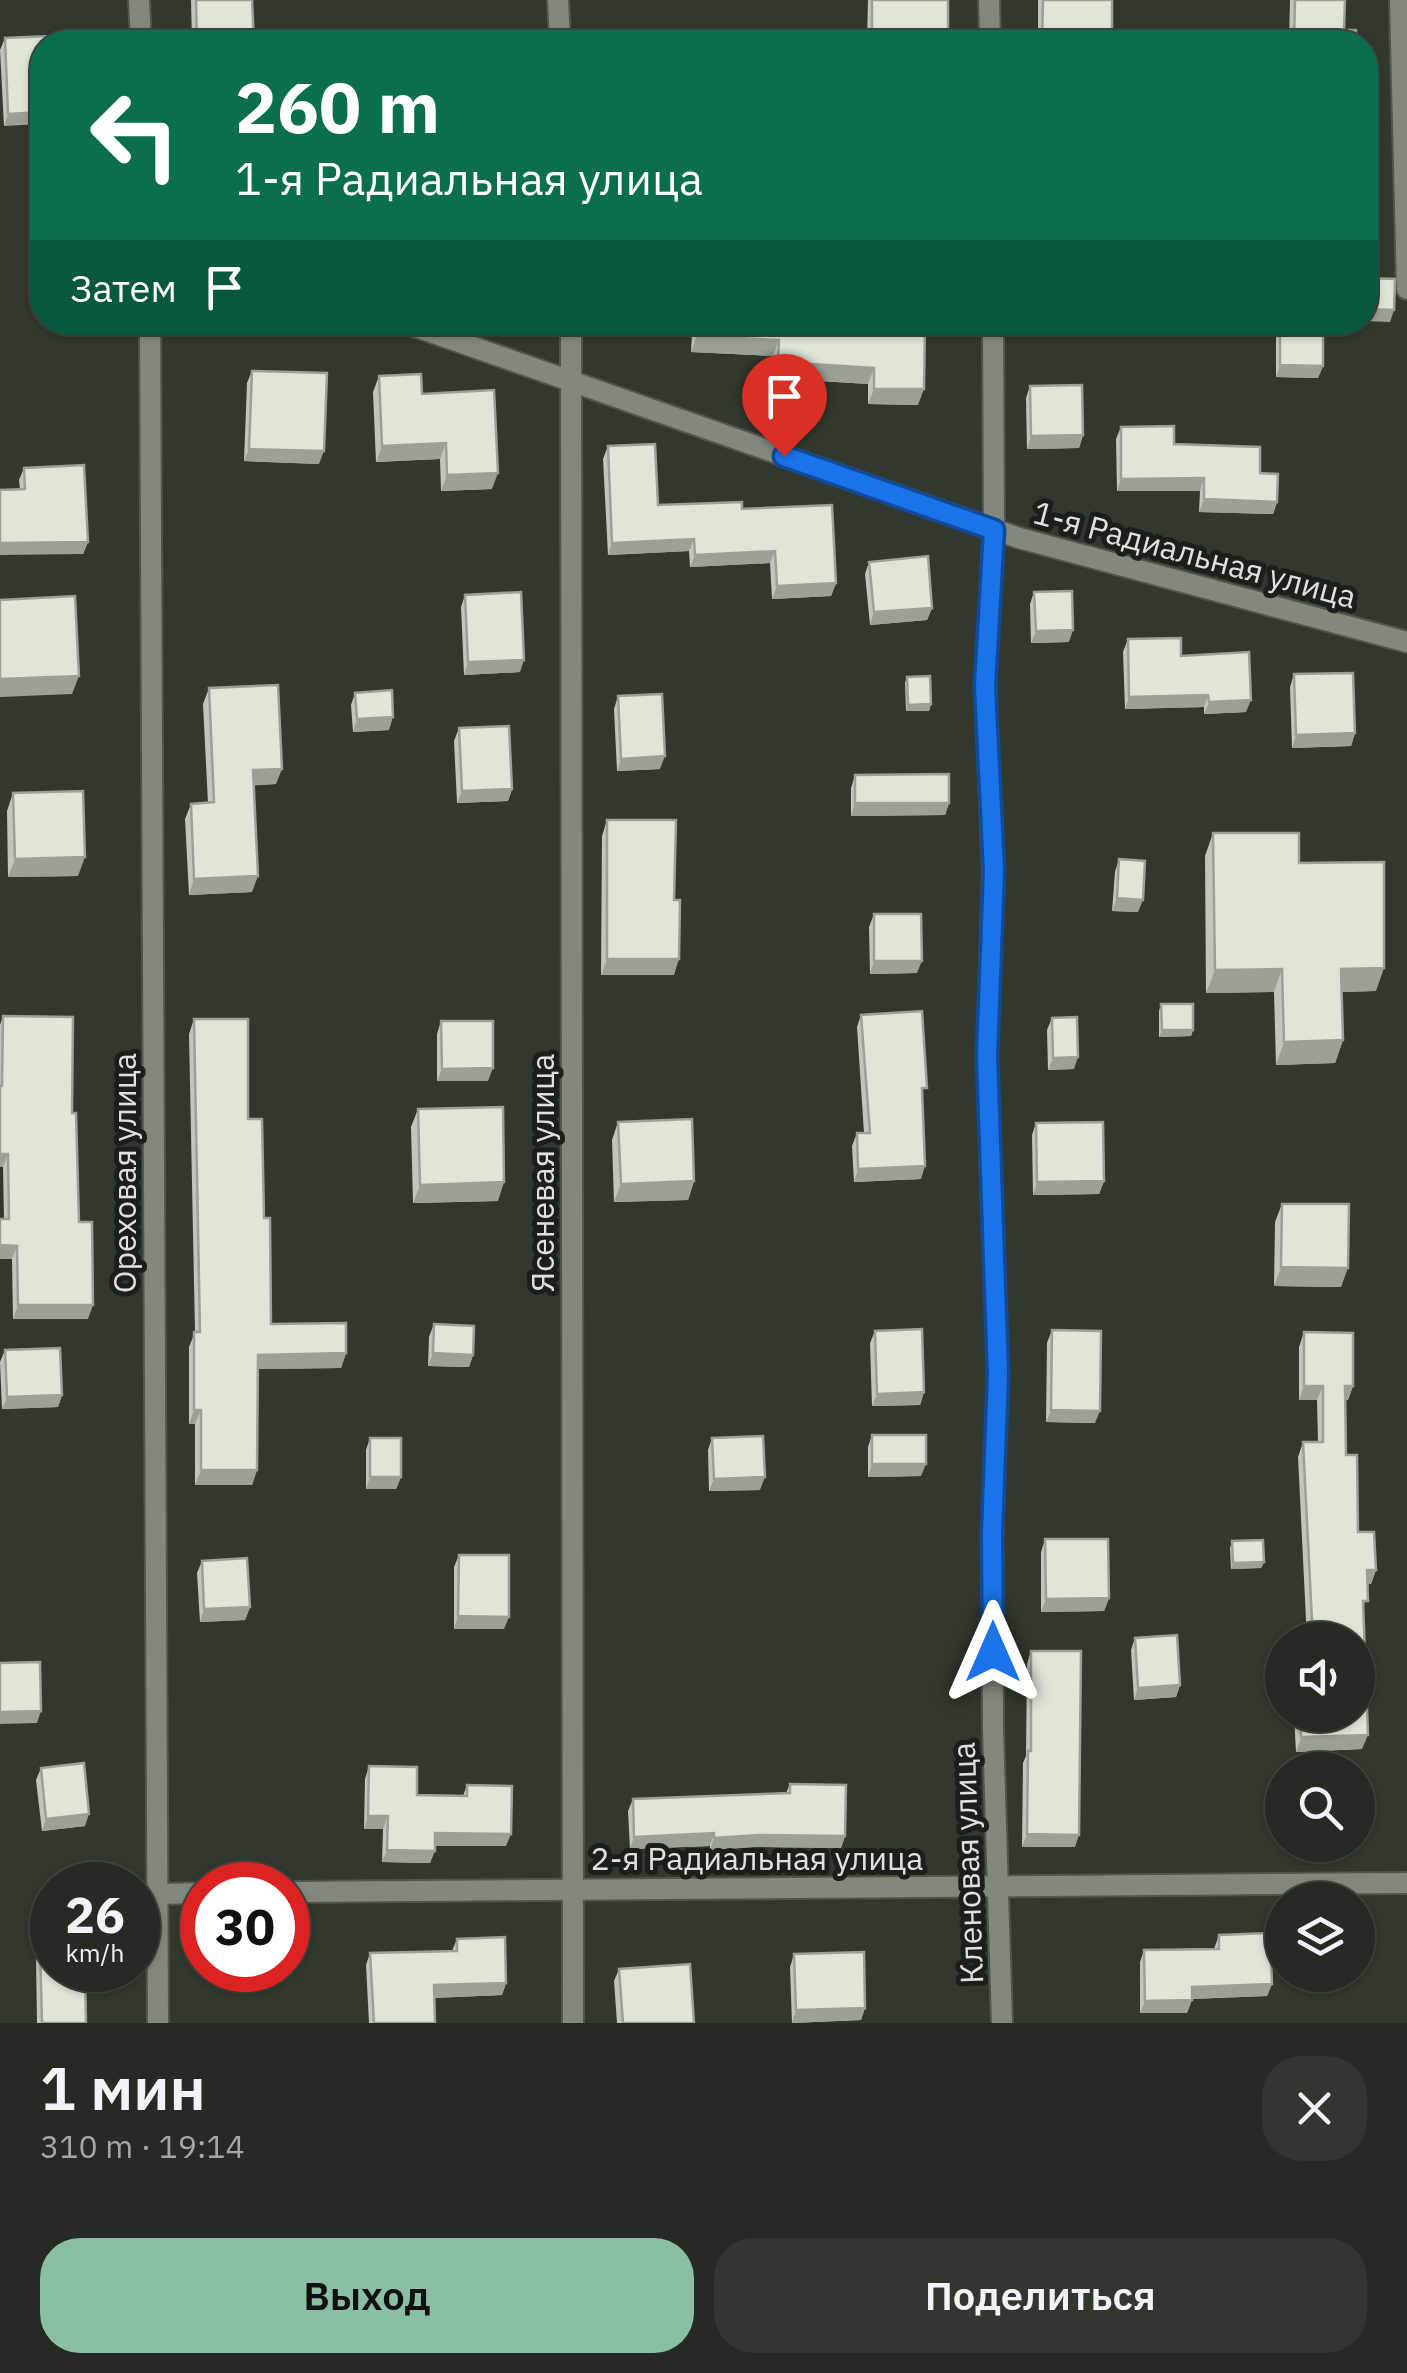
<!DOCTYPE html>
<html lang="ru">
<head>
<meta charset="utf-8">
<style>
  :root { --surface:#262a22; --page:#32362f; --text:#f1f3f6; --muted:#a4a7a5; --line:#424640; --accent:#8abfa5 }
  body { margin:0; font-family:"IBM Plex Sans",sans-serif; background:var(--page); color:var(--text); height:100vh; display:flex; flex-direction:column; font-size:38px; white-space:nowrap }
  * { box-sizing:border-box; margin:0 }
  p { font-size:32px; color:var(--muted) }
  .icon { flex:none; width:55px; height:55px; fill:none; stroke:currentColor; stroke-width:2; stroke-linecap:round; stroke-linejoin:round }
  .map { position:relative; height:2023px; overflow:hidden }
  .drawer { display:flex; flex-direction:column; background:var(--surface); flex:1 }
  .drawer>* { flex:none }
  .hud { position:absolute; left:30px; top:30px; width:1348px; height:305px; border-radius:40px; box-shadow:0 2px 8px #0004,0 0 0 2px var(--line); background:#0b6e4f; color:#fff; overflow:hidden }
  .fabs { position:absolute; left:1265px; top:1622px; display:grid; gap:20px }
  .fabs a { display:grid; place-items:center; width:110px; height:110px; border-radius:50%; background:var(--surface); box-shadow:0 2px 8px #0004,0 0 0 2px var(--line); font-size:50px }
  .speed { position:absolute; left:30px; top:1862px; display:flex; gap:20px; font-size:50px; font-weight:700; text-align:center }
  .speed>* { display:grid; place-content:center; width:130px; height:130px; border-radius:50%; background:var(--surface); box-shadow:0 2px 8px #0004,0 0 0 2px var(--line); line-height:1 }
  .speed small { font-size:25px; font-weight:400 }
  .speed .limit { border:15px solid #d22; background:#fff; color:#111 }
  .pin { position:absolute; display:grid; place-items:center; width:85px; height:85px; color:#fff; margin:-102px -42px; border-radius:50% 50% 50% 0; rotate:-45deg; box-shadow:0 0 10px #0007 }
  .pin .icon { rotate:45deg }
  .me { position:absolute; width:110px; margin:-55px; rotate:0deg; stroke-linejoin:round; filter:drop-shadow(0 0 8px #0008) }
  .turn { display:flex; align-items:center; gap:35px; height:210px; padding:0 40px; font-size:45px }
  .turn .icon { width:130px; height:130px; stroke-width:2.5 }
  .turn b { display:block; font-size:70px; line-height:85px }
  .then { display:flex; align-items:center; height:95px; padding:0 40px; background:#0003; gap:20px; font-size:38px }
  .round { display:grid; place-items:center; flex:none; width:105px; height:105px; border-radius:40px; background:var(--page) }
  .overview { display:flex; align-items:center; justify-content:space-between; height:170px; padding:0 40px }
  h1 { font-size:60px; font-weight:600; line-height:75px }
  .cta { display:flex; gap:20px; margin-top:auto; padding:20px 40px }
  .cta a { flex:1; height:115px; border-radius:40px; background:var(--accent); color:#111; font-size:40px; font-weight:600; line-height:115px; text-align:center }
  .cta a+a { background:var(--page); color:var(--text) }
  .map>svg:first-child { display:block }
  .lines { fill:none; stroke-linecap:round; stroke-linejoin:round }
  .street-casing { stroke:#51564d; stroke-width:24 }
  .street { stroke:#82897c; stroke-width:20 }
  .wall { fill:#bfc6ba }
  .shaded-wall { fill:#9ba197 }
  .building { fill:#dee6d8; stroke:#9ba197; stroke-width:2.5 }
  .route-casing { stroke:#114b97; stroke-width:25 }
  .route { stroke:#1a73e8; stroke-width:18 }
  .labels { text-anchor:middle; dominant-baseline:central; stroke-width:10; stroke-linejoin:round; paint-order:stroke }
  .street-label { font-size:32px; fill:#dee2db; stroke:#1c1e1a }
</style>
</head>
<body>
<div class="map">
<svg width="1407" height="2023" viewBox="0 0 1407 2023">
  <rect width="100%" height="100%" fill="#32382e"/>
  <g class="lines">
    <g class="street-casing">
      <g id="street">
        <path d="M139 0 141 42"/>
        <path d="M558 0 560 42"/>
        <path d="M989 0 990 42"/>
        <path d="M1400 0 1407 289"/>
        <path d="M150 322 158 2023"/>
        <path d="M402 322 1019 538 1407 642"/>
        <path d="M571 322 573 2023"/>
        <path d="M993 322 994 530 985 687 993 871 987 1056 998 1375 992 1535 993 1729 1002 2023"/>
        <path d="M288 1892 1407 1883"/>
        <path d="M157 1894 202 1893"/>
      </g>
    </g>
    <use href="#street" class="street"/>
  </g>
  <g class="wall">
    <path d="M191 0H252L254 42H192Z"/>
    <path d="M868 0H948V42H867Z"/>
    <path d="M1038 0H1112V33L1108 42H1038Z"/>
    <path d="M1290 0H1345L1344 30 1356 42H1289Z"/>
    <path d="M5 38 75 42 4 126 0 50Z"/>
    <path d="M603 322H884L918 405 868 404V384L772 378 773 356 691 352 692 333 603 331Z"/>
    <path d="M1276 322H1323V366L1318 378 1276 377Z"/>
    <path d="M252 371 319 464 244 461 247 383Z"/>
    <path d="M379 376 492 489 441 491 440 459 376 462 373 392Z"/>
    <path d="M1030 386 1083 435 1079 448 1027 449 1026 398Z"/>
    <path d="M1121 427 1260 473 1277 502 1273 514 1199 512 1200 491H1117L1116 439Z"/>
    <path d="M608 446 658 505 742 509 836 583 831 596 772 599 770 563 690 567 689 551 608 555 603 459Z"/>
    <path d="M24 468 88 542 83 554 20 489 19 480Z"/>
    <path d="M869 562 932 608 927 620 870 625 865 574Z"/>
    <path d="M1034 592 1069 642 1031 643 1030 604Z"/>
    <path d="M465 595 520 672 464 675 461 607Z"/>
    <path d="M1128 639 1181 656 1246 712 1204 714V707L1125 709 1123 652Z"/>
    <path d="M1294 674 1355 733 1351 746 1292 748 1290 687Z"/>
    <path d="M907 677 931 704 929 711H906L905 683Z"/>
    <path d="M209 688 276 784 254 785 252 892 189 895 185 819 191 804 208 803 203 704Z"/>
    <path d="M355 693 389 730 353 732 351 705Z"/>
    <path d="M618 696 660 769 617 771 614 709Z"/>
    <path d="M459 728 512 789 508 801 457 803 454 741Z"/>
    <path d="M855 775 949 803 945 815 851 816V788Z"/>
    <path d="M13 793 78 876 8 877 7 811Z"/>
    <path d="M607 820 674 975H601L602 836Z"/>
    <path d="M1213 833 1299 863 1376 991 1342 992 1343 1040 1335 1063 1276 1065 1274 992 1206 993 1205 856Z"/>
    <path d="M1119 859 1138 912 1112 911 1115 872Z"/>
    <path d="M874 914 917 973 870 974 869 927Z"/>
    <path d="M1161 1004 1193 1030 1191 1036 1159 1037V1011Z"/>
    <path d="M861 1015 921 1179 854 1182 852 1146 857 1133H864L857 1027Z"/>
    <path d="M3 1016 72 1113 79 1222 88 1319H13L12 1259 4 1219 3 1167H0V1025Z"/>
    <path d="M1052 1018 1074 1069 1048 1070 1047 1030Z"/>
    <path d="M194 1019 248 1119 264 1218 271 1324 346 1353 341 1368 258 1369 257 1470 252 1485H195V1424H189V1347L195 1332 189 1034Z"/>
    <path d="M441 1021 488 1081H437V1034Z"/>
    <path d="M418 1109 498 1201 413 1203 411 1127Z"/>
    <path d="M618 1122 694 1181 688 1200 614 1202 612 1140Z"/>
    <path d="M1036 1123 1104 1181 1099 1194 1033 1195 1032 1135Z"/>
    <path d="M1282 1204 1341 1287 1274 1286 1275 1222Z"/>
    <path d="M434 1324 473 1355 469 1367 428 1366 429 1337Z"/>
    <path d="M1052 1330 1095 1423 1046 1422 1047 1343Z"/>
    <path d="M875 1331 924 1392 920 1405 872 1406 870 1343Z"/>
    <path d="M1304 1332 1353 1386 1348 1400H1345L1346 1455 1358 1532 1376 1570 1371 1584H1367L1363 1614 1362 1749 1296 1752 1294 1715H1358V1640H1307L1298 1457 1303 1442H1318L1317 1400H1299V1347Z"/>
    <path d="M5 1350 62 1395 58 1407 2 1409 0 1362Z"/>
    <path d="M872 1435 921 1476 868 1477V1447Z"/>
    <path d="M370 1438 401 1477 396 1489H366V1450Z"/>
    <path d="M712 1438 760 1490 709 1491 708 1450Z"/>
    <path d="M1045 1539 1109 1598 1104 1611 1041 1612V1552Z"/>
    <path d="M1232 1541 1264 1562 1261 1568 1231 1569 1230 1548Z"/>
    <path d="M459 1555 504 1629H454V1567Z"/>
    <path d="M202 1561 250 1607 245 1620 200 1622 197 1573Z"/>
    <path d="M1135 1638 1180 1685 1176 1697 1134 1700 1131 1650Z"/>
    <path d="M1031 1651 1075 1847H1022L1023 1763 1026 1756 1027 1664Z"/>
    <path d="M369 1766 417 1795 463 1796 467 1785 506 1846H435L430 1863 382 1862 383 1829H364L365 1779Z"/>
    <path d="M41 1768 85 1826 42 1831 36 1780Z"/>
    <path d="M790 1784 845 1836 841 1848 754 1847 710 1850V1846L630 1849 628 1811 633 1799 786 1793Z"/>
    <path d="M1219 1935 1272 1984 1267 1996 1192 1999 1187 2013H1140V1962L1144 1950 1214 1949Z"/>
    <path d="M457 1939 506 1983 502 1995 434 1998 435 2023H369L366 1965 370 1953 452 1951Z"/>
    <path d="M40 1945 86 2023H37L36 1957Z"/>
    <path d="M794 1954 865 2008 861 2020 792 2023 790 1967Z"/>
    <path d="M619 1969 694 2023H617L614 1981Z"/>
  </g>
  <g class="shaded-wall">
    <path d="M1090 33H1112L1108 42H1086Z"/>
    <path d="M42 112V124L4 126 8 114Z"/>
    <path d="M1365 309 1394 310 1390 322 1365 321Z"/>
    <path d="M606 322H696L692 333 603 331Z"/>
    <path d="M697 336 779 340 773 356 691 352Z"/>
    <path d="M778 362 874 368 868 384 772 378Z"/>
    <path d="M1280 365 1323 366 1318 378 1276 377Z"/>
    <path d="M874 389H924L918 405 868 404Z"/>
    <path d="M1083 435 1079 448 1027 449 1031 436Z"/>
    <path d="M446 443 440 459 376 462 382 446Z"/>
    <path d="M249 449 324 451 319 464 244 461Z"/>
    <path d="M498 473 492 489 441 491 447 475Z"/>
    <path d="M1204 478 1200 491H1117L1121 479Z"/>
    <path d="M1204 499 1277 502 1273 514 1199 512Z"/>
    <path d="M694 539 689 551 608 555 612 543Z"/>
    <path d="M88 542 83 554 0 555V543Z"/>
    <path d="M775 551 770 563 690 567 695 555Z"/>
    <path d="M836 583 831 596 772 599 777 586Z"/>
    <path d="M932 608 927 620 870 625 874 612Z"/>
    <path d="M1073 630 1069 642 1031 643 1036 631Z"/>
    <path d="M524 660 520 672 464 675 468 662Z"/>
    <path d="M79 676 72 694 0 697V679Z"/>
    <path d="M1208 695 1204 707 1125 709 1129 697Z"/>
    <path d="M1251 700 1246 712 1204 714 1209 702Z"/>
    <path d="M931 704 929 711H906L908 705Z"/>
    <path d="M393 717 389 730 353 732 357 719Z"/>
    <path d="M1355 733 1351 746 1292 748 1296 735Z"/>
    <path d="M665 756 660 769 617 771 621 759Z"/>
    <path d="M282 769 276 784 247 786 253 770Z"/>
    <path d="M512 789 508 801 457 803 462 791Z"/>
    <path d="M855 803H949L945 815 851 816Z"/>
    <path d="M85 857 78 876 8 877 15 859Z"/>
    <path d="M258 876 252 892 189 895 194 879Z"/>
    <path d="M1117 898 1143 900 1138 912 1112 911Z"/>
    <path d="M607 959H679L674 975H601Z"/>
    <path d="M874 961H922L917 973 870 974Z"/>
    <path d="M1384 968 1376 991 1333 992 1341 969Z"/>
    <path d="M1282 969 1274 992 1206 993 1215 970Z"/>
    <path d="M1162 1030H1193L1191 1036 1159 1037Z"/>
    <path d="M1343 1040 1335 1063 1276 1065 1284 1042Z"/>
    <path d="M1078 1057 1074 1069 1048 1070 1053 1058Z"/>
    <path d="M493 1068 488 1081H437L442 1069Z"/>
    <path d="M0 1154H8L3 1167H0Z"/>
    <path d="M925 1166 921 1179 854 1182 858 1169Z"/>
    <path d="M694 1181 688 1200 614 1202 621 1184Z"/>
    <path d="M1104 1181 1099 1194 1033 1195 1037 1182Z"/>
    <path d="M504 1182 498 1201 413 1203 420 1185Z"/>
    <path d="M0 1245 17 1246 12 1259H0Z"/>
    <path d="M1281 1267 1348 1268 1341 1287 1274 1286Z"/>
    <path d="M18 1305H93L88 1319H13Z"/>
    <path d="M346 1353 341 1368 252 1369 258 1355Z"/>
    <path d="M433 1353 473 1355 469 1367 428 1366Z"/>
    <path d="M1304 1386H1323L1317 1400H1299Z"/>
    <path d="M1345 1386H1353L1348 1400H1340Z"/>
    <path d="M924 1392 920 1405 872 1406 877 1394Z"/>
    <path d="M62 1395 58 1407 2 1409 7 1397Z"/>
    <path d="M194 1410H201L195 1424H189Z"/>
    <path d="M1051 1410 1100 1411 1095 1423 1046 1422Z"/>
    <path d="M872 1464H926L921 1476 868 1477Z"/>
    <path d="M201 1470H257L252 1485H195Z"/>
    <path d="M370 1477H401L396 1489H366Z"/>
    <path d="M765 1477 760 1490 709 1491 714 1479Z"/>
    <path d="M1264 1562 1261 1568 1231 1569 1233 1563Z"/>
    <path d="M1367 1570H1376L1371 1584 1362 1585Z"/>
    <path d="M1109 1598 1104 1611 1041 1612 1046 1599Z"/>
    <path d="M250 1607 245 1620 200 1622 204 1609Z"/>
    <path d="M458 1616 509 1617 504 1629H454Z"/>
    <path d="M1180 1685 1176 1697 1134 1700 1138 1688Z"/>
    <path d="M41 1711 37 1723 0 1724V1712Z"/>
    <path d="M1368 1735 1362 1749 1296 1752 1301 1737Z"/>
    <path d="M89 1814 85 1826 42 1831 46 1819Z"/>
    <path d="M368 1816H388L383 1829H364Z"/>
    <path d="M435 1833 511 1834 506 1846H430Z"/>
    <path d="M714 1833 710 1846 630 1849 634 1837Z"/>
    <path d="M1027 1834 1079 1835 1075 1847H1022Z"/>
    <path d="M758 1835 845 1836 841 1848 754 1847 710 1850 714 1838Z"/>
    <path d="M387 1850 435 1851 430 1863 382 1862Z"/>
    <path d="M506 1983 502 1995 430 1998 434 1985Z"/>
    <path d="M1272 1984 1267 1996 1187 1999 1192 1987Z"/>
    <path d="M1192 2000 1187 2013H1140L1145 2001Z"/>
    <path d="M865 2008 861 2020 792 2023 796 2010Z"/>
  </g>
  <g class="building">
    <path d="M196 0H252L254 42H197Z"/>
    <rect x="872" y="0" width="76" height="42"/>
    <path d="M1043 0H1112V33H1090V42H1042Z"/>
    <path d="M1295 0H1345L1344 30H1356V42H1294Z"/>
    <path d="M74 35 75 42H42V112L8 114 5 38Z"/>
    <path d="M1365 278 1395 279 1394 310 1365 309Z"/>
    <path d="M698 322 925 323 924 389H874V368L778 362 779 340 697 336Z"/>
    <path d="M1280 322H1323V366L1280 365Z"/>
    <path d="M252 371 327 373 324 451 249 449Z"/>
    <path d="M421 374 422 394 494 390 498 473 447 475 446 443 382 446 379 376Z"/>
    <path d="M1082 385 1083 435 1031 436 1030 386Z"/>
    <path d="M1174 426V444L1260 447V473L1278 474 1277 502 1204 499V478L1121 479V427Z"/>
    <path d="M655 444 658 505 742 502V509L832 505 836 583 777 586 775 551 695 555 694 539 612 543 608 446Z"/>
    <path d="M84 465 88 542 0 543V490L25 489 24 468Z"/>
    <path d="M928 556 932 608 874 612 869 562Z"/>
    <path d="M1072 591 1073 630 1036 631 1034 592Z"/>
    <path d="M521 592 524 660 468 662 465 595Z"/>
    <path d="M75 596 79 676 0 679V600Z"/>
    <path d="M1181 638V656L1249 652 1251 700 1209 702 1208 695 1129 697 1128 639Z"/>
    <path d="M1353 673 1355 733 1296 735 1294 674Z"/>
    <path d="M930 676 931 704 908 705 907 677Z"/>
    <path d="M278 685 282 769 253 770 258 876 194 879 191 804 214 802 209 688Z"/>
    <path d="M392 690 393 717 357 719 355 693Z"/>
    <path d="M662 694 665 756 621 759 618 696Z"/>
    <path d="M509 726 512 789 462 791 459 728Z"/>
    <path d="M949 774V803H855V775Z"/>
    <path d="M83 791 85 857 15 859 13 793Z"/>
    <path d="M607 820H676L674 900H680L679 959H607Z"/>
    <path d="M1213 833H1299V863L1384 862V968L1341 969 1343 1040 1284 1042 1282 969 1215 970Z"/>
    <path d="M1119 859 1145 861 1143 900 1117 898Z"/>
    <path d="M874 914H921L922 961H874Z"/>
    <path d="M1161 1004H1193V1030H1162Z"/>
    <path d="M922 1011 927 1088H922L925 1166 858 1169 857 1133H870L861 1015Z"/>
    <path d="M3 1016 73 1017 72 1113H76L79 1222H92L93 1305H18L17 1246 0 1245V1219H9L8 1154H0V1086H2Z"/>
    <path d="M1077 1017 1078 1057 1053 1058 1052 1018Z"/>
    <path d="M194 1019H248V1119H262L264 1218H270L271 1324 346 1323V1353L258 1355 257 1470H201V1410H194V1332H200Z"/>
    <path d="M441 1021H493V1068L442 1069Z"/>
    <path d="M503 1107 504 1182 420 1185 418 1109Z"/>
    <path d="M692 1119 694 1181 621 1184 618 1122Z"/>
    <path d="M1103 1122 1104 1181 1037 1182 1036 1123Z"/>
    <path d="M1282 1204H1349L1348 1268 1281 1267Z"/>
    <path d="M434 1324 474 1326 473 1355 433 1353Z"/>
    <path d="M922 1329 924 1392 877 1394 875 1331Z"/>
    <path d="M1052 1330 1101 1331 1100 1411 1051 1410Z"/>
    <path d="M1304 1332 1353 1333V1386H1345L1346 1455H1357L1358 1532H1374L1376 1570H1367L1368 1601H1363L1368 1735 1301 1737 1300 1715H1358V1640H1313L1303 1442H1323V1386H1304Z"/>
    <path d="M60 1348 62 1395 7 1397 5 1350Z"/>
    <rect x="872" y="1435" width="54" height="29"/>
    <path d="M763 1436 765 1477 714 1479 712 1438Z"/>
    <rect x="370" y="1438" width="31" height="39"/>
    <path d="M1045 1539H1108L1109 1598 1046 1599Z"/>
    <path d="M1263 1540 1264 1562 1233 1563 1232 1541Z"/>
    <path d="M459 1555H509V1617L458 1616Z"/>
    <path d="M247 1558 250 1607 204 1609 202 1561Z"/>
    <path d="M1177 1635 1180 1685 1138 1688 1135 1638Z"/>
    <path d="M1031 1651H1081L1079 1835 1027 1834 1028 1751H1031Z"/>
    <path d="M40 1662 41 1711 0 1712V1663Z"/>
    <path d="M84 1763 89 1814 46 1819 41 1768Z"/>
    <path d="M369 1766 417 1767V1795L467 1796V1785L512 1786 511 1834 435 1833V1851L387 1850 388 1816H368Z"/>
    <path d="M790 1784 846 1785 845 1836 758 1835 714 1838V1833L634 1837 633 1799 790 1793Z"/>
    <path d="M1270 1933 1272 1984 1192 1987V2000L1145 2001 1144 1950 1219 1949V1935Z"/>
    <path d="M505 1937 506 1983 434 1985 435 2023H374L370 1953 457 1951V1939Z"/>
    <path d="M40 1945H52V1970H85L86 2023H42Z"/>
    <path d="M864 1952 865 2008 796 2010 794 1954Z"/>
    <path d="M690 1964 694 2023H623L619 1969Z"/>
  </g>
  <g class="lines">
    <g class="route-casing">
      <path id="route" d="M784 456 994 530 985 686 994 871 987 1056 998 1374 992 1534 993 1652"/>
    </g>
    <use href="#route" class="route"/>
  </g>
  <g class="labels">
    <g class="street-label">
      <text transform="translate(1195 554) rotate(15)">1-я Радиальная улица</text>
      <text transform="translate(124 1173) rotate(-90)">Ореховая улица</text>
      <text transform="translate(542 1173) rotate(-90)">Ясеневая улица</text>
      <text x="757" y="1858">2-я Радиальная улица</text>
      <text transform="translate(967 1863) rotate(-92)">Кленовая улица</text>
    </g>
  </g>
</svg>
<div class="fabs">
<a><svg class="icon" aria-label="sound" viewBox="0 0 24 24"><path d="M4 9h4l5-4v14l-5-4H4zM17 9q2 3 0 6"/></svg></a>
<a><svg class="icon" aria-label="search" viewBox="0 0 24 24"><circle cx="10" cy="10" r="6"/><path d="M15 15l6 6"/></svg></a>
<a><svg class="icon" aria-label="layers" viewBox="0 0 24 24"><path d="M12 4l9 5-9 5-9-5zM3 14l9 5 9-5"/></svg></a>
</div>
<div class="speed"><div>26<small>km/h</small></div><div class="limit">30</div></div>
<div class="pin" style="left:784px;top:456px;background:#d93025"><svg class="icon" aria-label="arrive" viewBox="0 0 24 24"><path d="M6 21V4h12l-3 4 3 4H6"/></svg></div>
<svg class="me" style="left:993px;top:1652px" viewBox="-20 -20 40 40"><path d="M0-17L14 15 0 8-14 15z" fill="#1a73e8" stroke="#fff" stroke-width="4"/></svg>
<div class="hud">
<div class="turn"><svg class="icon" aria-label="left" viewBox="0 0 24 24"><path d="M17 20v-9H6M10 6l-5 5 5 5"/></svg><div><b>260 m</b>1-я Радиальная улица</div></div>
<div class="then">Затем<svg class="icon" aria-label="arrive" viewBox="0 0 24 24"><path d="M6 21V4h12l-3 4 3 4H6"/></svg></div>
</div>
</div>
<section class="drawer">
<div class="overview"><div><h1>1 мин</h1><p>310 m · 19:14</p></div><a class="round"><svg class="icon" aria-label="close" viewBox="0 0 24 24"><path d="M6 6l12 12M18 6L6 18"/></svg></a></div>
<div class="cta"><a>Выход</a><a>Поделиться</a></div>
</section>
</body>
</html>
